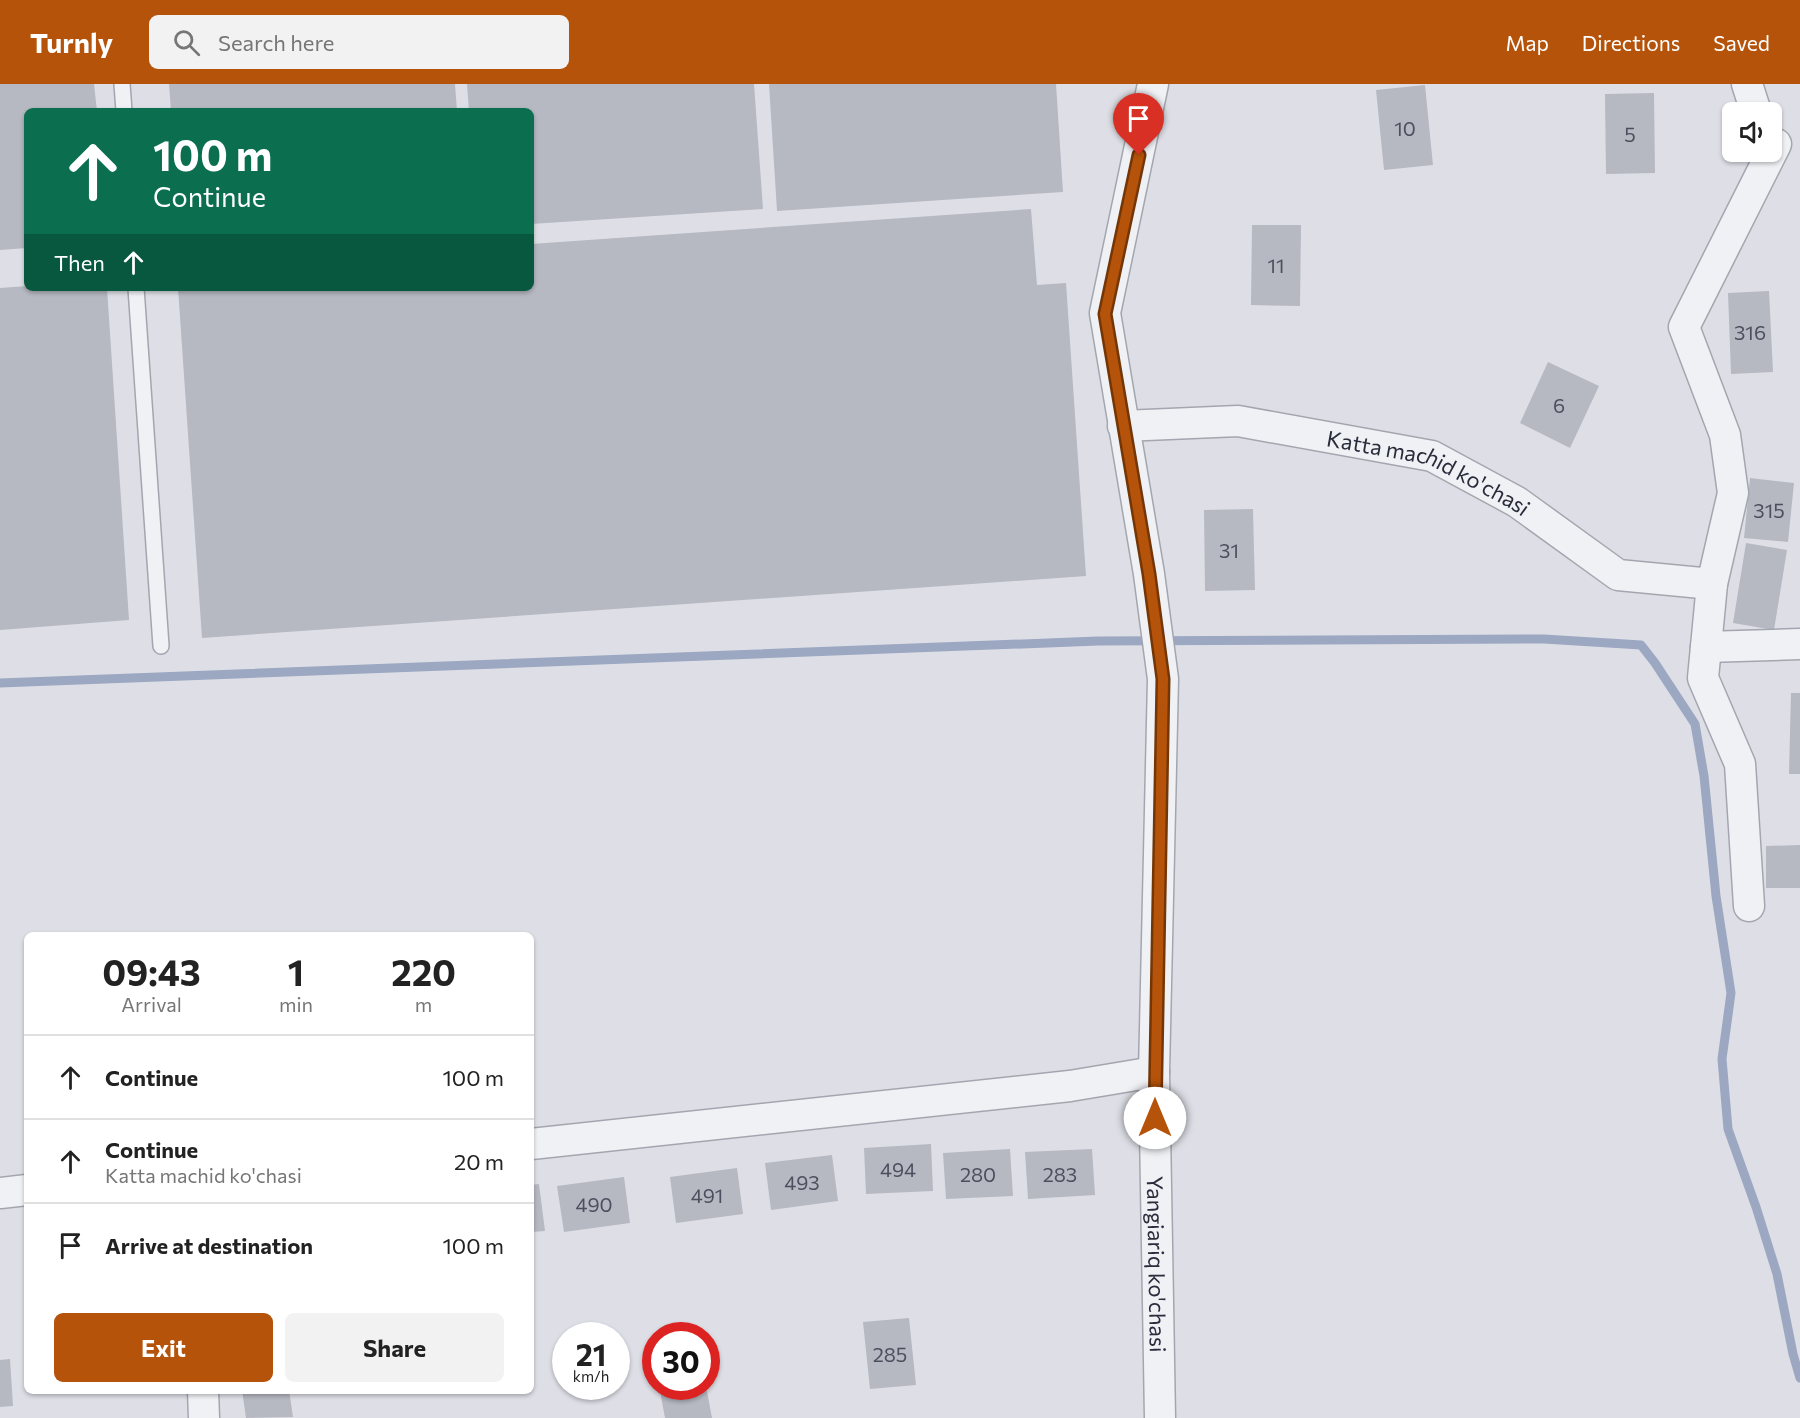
<!DOCTYPE html>
<html lang="en">
<head>
<meta charset="utf-8">
<style>
  :root { --surface:#fff; --page:#f2f2f2; --text:#222; --muted:#767676; --line:#e0e0e0; --accent:#b45309 }
  body { margin:0; font-family:Commissioner,sans-serif; background:var(--page); color:var(--text); height:100vh; display:flex; flex-direction:column; font-size:22px; white-space:nowrap }
  * { box-sizing:border-box; margin:0 }
  p { font-size:20px; color:var(--muted) }
  .icon { flex:none; width:33px; height:33px; fill:none; stroke:currentColor; stroke-width:2; stroke-linecap:round; stroke-linejoin:round }
  .map { position:relative; flex:1; overflow:hidden }
  .side { position:absolute; left:24px; top:848px; width:510px; height:462px; display:flex; flex-direction:column; background:var(--surface); border-radius:9px; box-shadow:0 2px 4px #0004 }
  .side>* { flex:none }
  .hud { position:absolute; left:24px; top:24px; width:510px; height:183px; border-radius:9px; box-shadow:0 2px 4px #0004; background:#0b6e4f; color:#fff; overflow:hidden }
  .tools { position:absolute; left:1722px; top:18px; display:grid; gap:12px }
  .tools a { display:grid; place-items:center; width:60px; height:60px; border-radius:9px; background:var(--surface); box-shadow:0 2px 4px #0004; font-size:30px }
  .speed { position:absolute; left:552px; top:1238px; display:flex; gap:12px; font-size:30px; font-weight:700; text-align:center }
  .speed>* { display:grid; place-content:center; width:78px; height:78px; border-radius:50%; background:var(--surface); box-shadow:0 2px 4px #0004; line-height:1 }
  .speed small { font-size:15px; font-weight:400 }
  .speed .limit { border:9px solid #d22; background:#fff; color:#111 }
  .pin { position:absolute; display:grid; place-items:center; width:51px; height:51px; color:#fff; margin:-62px -26px; border-radius:50% 50% 50% 0; rotate:-45deg; box-shadow:0 0 6px #0007 }
  .pin .icon { rotate:45deg }
  .me { position:absolute; width:66px; margin:-33px; rotate:0deg; stroke-linejoin:round; filter:drop-shadow(0 0 4px #0008) }
  .turn { display:flex; align-items:center; gap:21px; height:126px; padding:0 30px; font-size:27px }
  .turn .icon { width:78px; height:78px; stroke-width:2.5 }
  .turn b { display:block; font-size:42px; line-height:51px }
  .then { display:flex; align-items:center; height:57px; padding:0 30px; background:#0003; gap:12px; font-size:22px }
  .eta { display:flex; justify-content:space-evenly; align-items:center; height:102px; text-align:center }
  .eta b { font-size:36px; font-weight:700; line-height:42px }
  .action { display:flex; gap:12px; margin-top:auto; padding:12px 30px }
  .action a { flex:1; height:69px; border-radius:9px; background:var(--accent); color:#fff; font-size:24px; font-weight:700; line-height:69px; text-align:center }
  .action a+a { background:var(--page); color:var(--text) }
  ul { padding:0; list-style:none }
  li { display:flex; align-items:center; gap:18px; height:84px; padding:0 30px; border-top:2px solid var(--line) }
  li div { flex:1 }
  li b { display:block; font-size:22px }
  li em { font-style:normal }
  header { display:flex; align-items:center; gap:36px; box-sizing:border-box; height:84px; padding:0 30px; background:var(--accent); color:#fff }
  header strong { font-size:28px }
  nav { display:flex; gap:33px; margin-inline-start:auto; font-size:21px }
  .search { width:420px; height:54px; background:var(--page); display:flex; align-items:center; gap:15px; box-sizing:border-box; padding:0 21px; border-radius:9px; color:var(--muted); font-size:22px }
  .map>svg:first-child { display:block }
  .lines { fill:none; stroke-linecap:round; stroke-linejoin:round }
  .stream { stroke:#9ca7c2; stroke-width:9 }
  .building { fill:#b6b8c2 }
  .lane-casing { stroke:#a4a6af; stroke-width:18 }
  .street-casing { stroke:#a4a6af; stroke-width:33 }
  .lane { stroke:#f0f1f5; stroke-width:15 }
  .street { stroke:#f0f1f5; stroke-width:30 }
  .route-casing { stroke:#753606; stroke-width:15 }
  .route { stroke:#b45309; stroke-width:10 }
  .labels { text-anchor:middle; dominant-baseline:central; stroke-width:4.5; stroke-linejoin:round; paint-order:stroke }
  .number-label { font-size:20px; fill:#4c4f5d }
  .street-label { font-size:22px; fill:#292c3b; stroke:#edeef4 }
</style>
</head>
<body>
<header>
<strong>Turnly</strong>
<div class="search"><svg class="icon" aria-label="search" viewBox="0 0 24 24"><circle cx="10" cy="10" r="6"/><path d="M15 15l6 6"/></svg>Search here</div>
<nav><a>Map</a><a>Directions</a><a>Saved</a></nav>
</header>
<div class="map">
<svg width="1800" height="1334" viewBox="0 0 1800 1334">
  <rect width="100%" height="100%" fill="#dedfe6"/>
  <g class="lines">
    <path class="stream" d="M0 599 1098 557 1544 555 1641 561 1655 579 1695 640 1704 692 1716 812 1731 909 1722 975 1728 1045 1756 1123 1777 1190 1793 1270 1800 1294"/>
  </g>
  <g class="building">
    <path d="M0 0H94L97 27H27V164L0 166Z"/>
    <path d="M169 0H455L457 27H171Z"/>
    <path d="M467 0H754L763 125 531 140V27H469Z"/>
    <path d="M769 0H1056L1063 108 777 127Z"/>
    <path d="M1425 1 1433 81 1384 86 1376 6Z"/>
    <path d="M1654 9 1655 89 1606 90 1605 10Z"/>
    <path d="M1031 125 1037 201 1066 199 1086 492 202 554 178 204H531V160Z"/>
    <path d="M1252 141H1301L1300 222 1251 221Z"/>
    <path d="M27 202V204H107L129 536 0 546V204Z"/>
    <path d="M1769 207 1773 288 1731 290 1728 209Z"/>
    <path d="M1548 278 1599 302 1570 364 1520 339Z"/>
    <path d="M1750 394 1794 399 1788 458 1744 454Z"/>
    <path d="M1253 425 1255 506 1205 507 1204 426Z"/>
    <path d="M1746 459 1787 466 1774 546 1733 539Z"/>
    <path d="M1791 609H1800V690H1789Z"/>
    <path d="M1800 761V804H1766V762Z"/>
    <path d="M931 1060 933 1107 866 1110 864 1064Z"/>
    <path d="M1010 1065 1013 1112 946 1115 943 1069Z"/>
    <path d="M1092 1065 1095 1111 1028 1115 1025 1068Z"/>
    <path d="M832 1071 838 1117 771 1126 765 1079Z"/>
    <path d="M737 1084 743 1130 676 1139 670 1093Z"/>
    <path d="M624 1093 630 1139 564 1148 557 1102Z"/>
    <path d="M539 1100 545 1147 531 1148V1101Z"/>
    <path d="M909 1234 916 1301 870 1305 863 1238Z"/>
    <path d="M10 1275 13 1322 0 1323V1276Z"/>
    <path d="M659 1302H706L712 1334H665Z"/>
    <path d="M242 1306H289L293 1333 246 1334Z"/>
  </g>
  <g class="lines">
    <g class="lane-casing">
      <g id="lane">
        <path d="M122 0 124 27"/>
        <path d="M136 204 161 562"/>
      </g>
    </g>
    <g class="street-casing">
      <g id="street">
        <path id="s1" d="M1153 0 1105 229 1149 490 1163 595 1154 988 1160 1334"/>
        <path d="M1747 0 1756 28"/>
        <path id="s2" d="M1123 342 1238 337 1432 372 1517 418 1618 491 1712 500"/>
        <path d="M1706 563 1800 560"/>
        <path d="M1749 822 1740 680 1703 594 1712 500 1733 409 1725 351 1684 243 1776 60"/>
        <path d="M531 1060 1070 1002 1154 988"/>
        <path d="M0 1109 27 1106"/>
        <path d="M203 1306 204 1334"/>
      </g>
    </g>
    <use href="#lane" class="lane"/>
    <use href="#street" class="street"/>
  </g>
  <g class="lines">
    <g class="route-casing">
      <path id="route" d="M1139 71 1105 230 1149 490 1163 595 1155 1034"/>
    </g>
    <use href="#route" class="route"/>
  </g>
  <g class="labels">
    <g class="number-label">
      <text x="1405" y="44">10</text>
      <text x="1630" y="50">5</text>
      <text x="1276" y="181">11</text>
      <text x="1750" y="248">316</text>
      <text x="1559" y="321">6</text>
      <text x="1769" y="426">315</text>
      <text x="1229" y="466">31</text>
      <text x="898" y="1085">494</text>
      <text x="978" y="1090">280</text>
      <text x="1060" y="1090">283</text>
      <text x="802" y="1098">493</text>
      <text x="707" y="1111">491</text>
      <text x="594" y="1120">490</text>
      <text x="890" y="1270">285</text>
    </g>
    <g class="street-label">
      <text stroke="none"><textPath href="#s2" startOffset="314">Katta machid ko'chasi</textPath></text>
      <text stroke="none"><textPath href="#s1" startOffset="1190">Yangiariq ko'chasi</textPath></text>
    </g>
  </g>
</svg>
<div class="tools">
<a><svg class="icon" aria-label="sound" viewBox="0 0 24 24"><path d="M4 9h4l5-4v14l-5-4H4zM17 9q2 3 0 6"/></svg></a>
</div>
<div class="speed"><div>21<small>km/h</small></div><div class="limit">30</div></div>
<div class="pin" style="left:1139px;top:71px;background:#d93025"><svg class="icon" aria-label="arrive" viewBox="0 0 24 24"><path d="M6 21V4h12l-3 4 3 4H6"/></svg></div>
<svg class="me" style="left:1155px;top:1034px" viewBox="-20 -20 40 40"><circle r="19" fill="#fff"/><path d="M0-13L10 11 0 6-10 11z" fill="#b45309"/></svg>
<div class="hud">
<div class="turn"><svg class="icon" aria-label="ahead" viewBox="0 0 24 24"><path d="M12 20V5M6 11l6-6 6 6"/></svg><div><b>100 m</b>Continue</div></div>
<div class="then">Then<svg class="icon" aria-label="ahead" viewBox="0 0 24 24"><path d="M12 20V5M6 11l6-6 6 6"/></svg></div>
</div>
<section class="side">
<div class="eta">
<div><b>09:43</b><p>Arrival</p></div>
<div><b>1</b><p>min</p></div>
<div><b>220</b><p>m</p></div>
</div>
<ul>
<li><svg class="icon" aria-label="ahead" viewBox="0 0 24 24"><path d="M12 20V5M6 11l6-6 6 6"/></svg><div><b>Continue</b></div><em>100 m</em></li>
<li><svg class="icon" aria-label="ahead" viewBox="0 0 24 24"><path d="M12 20V5M6 11l6-6 6 6"/></svg><div><b>Continue</b><p>Katta machid ko'chasi</p></div><em>20 m</em></li>
<li><svg class="icon" aria-label="arrive" viewBox="0 0 24 24"><path d="M6 21V4h12l-3 4 3 4H6"/></svg><div><b>Arrive at destination</b></div><em>100 m</em></li>
</ul>
<div class="action"><a>Exit</a><a>Share</a></div>
</section>
</div>
</body>
</html>
